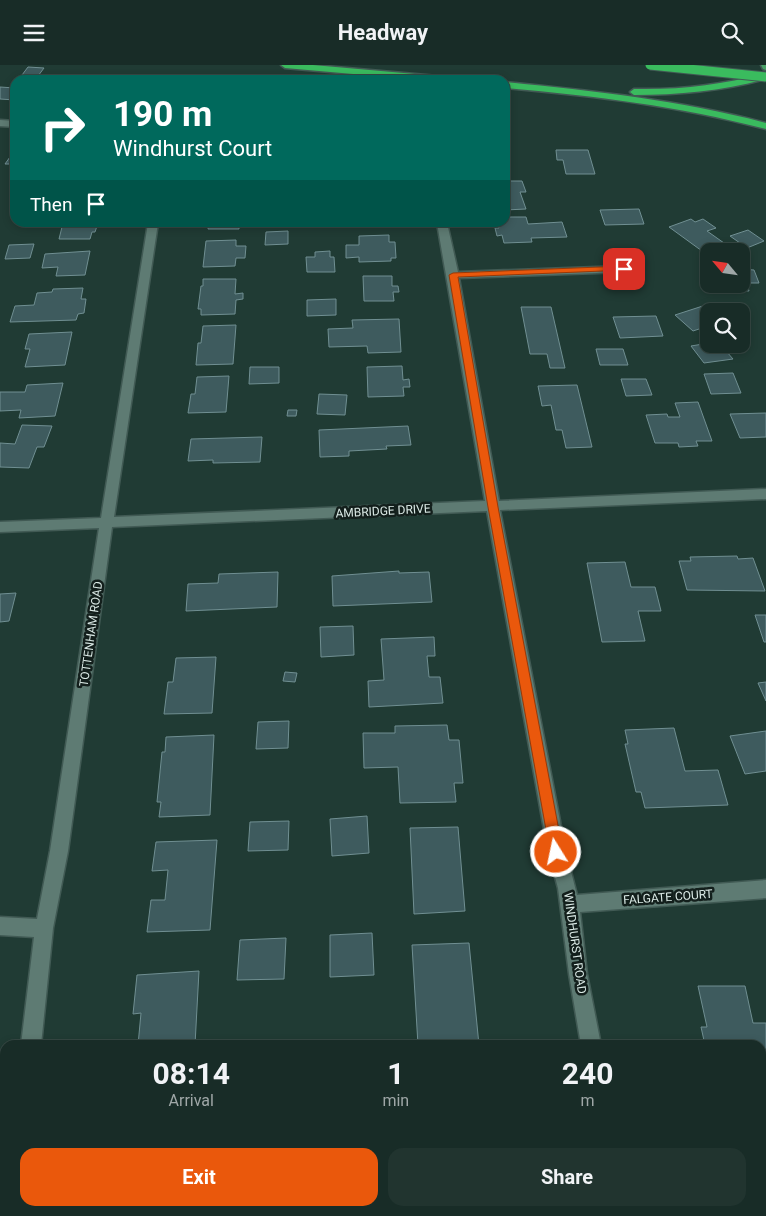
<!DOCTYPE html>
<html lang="en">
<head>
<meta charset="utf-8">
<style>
  :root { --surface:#182c27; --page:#21342f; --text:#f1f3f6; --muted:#9fa7a7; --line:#364844; --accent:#ea580c }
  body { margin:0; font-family:Roboto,sans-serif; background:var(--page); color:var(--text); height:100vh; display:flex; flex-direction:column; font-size:19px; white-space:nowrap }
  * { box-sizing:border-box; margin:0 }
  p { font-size:16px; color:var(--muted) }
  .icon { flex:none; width:28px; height:28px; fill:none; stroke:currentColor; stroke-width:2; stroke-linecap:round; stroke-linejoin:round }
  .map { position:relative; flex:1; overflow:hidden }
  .side { position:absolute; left:0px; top:975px; width:766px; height:176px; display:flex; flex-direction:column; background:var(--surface); border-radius:15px 15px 0 0; box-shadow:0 2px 8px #0003,0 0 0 1px var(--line) }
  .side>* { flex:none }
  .top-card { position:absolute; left:10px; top:10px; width:500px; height:152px; border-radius:15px; box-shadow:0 2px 8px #0003,0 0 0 1px var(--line); background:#00695c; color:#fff; overflow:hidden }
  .needle { width:32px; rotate:299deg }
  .buttons { position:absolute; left:700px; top:178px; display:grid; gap:10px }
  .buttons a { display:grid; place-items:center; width:50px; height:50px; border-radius:10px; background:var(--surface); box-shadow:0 2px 8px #0003,0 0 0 1px var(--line); font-size:25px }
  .pin { position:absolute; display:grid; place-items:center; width:42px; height:42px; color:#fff; margin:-21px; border-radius:10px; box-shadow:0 2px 8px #0006 }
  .me { position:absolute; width:55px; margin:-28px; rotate:350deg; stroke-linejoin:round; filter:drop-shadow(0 0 4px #0008) }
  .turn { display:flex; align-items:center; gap:18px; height:105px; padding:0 20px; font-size:22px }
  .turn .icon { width:65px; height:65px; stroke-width:2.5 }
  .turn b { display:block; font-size:35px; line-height:42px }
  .then { display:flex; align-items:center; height:48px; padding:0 20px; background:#0003; gap:10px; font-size:19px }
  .eta { display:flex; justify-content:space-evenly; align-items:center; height:85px; text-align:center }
  .eta b { font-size:30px; font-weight:700; line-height:35px }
  .primary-button { display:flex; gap:10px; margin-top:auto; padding:10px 20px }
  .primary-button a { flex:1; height:58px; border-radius:15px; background:var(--accent); color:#fff; font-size:20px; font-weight:700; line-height:58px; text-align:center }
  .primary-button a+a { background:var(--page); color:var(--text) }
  header { display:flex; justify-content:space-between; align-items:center; height:65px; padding:0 20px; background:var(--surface); font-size:22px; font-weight:700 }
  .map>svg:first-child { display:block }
  .building { fill:#3e5b5e; stroke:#708f92 }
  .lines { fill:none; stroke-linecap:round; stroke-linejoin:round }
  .minor-casing { stroke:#415a54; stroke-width:3 }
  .major-casing { stroke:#415a54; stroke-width:3 }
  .highway-casing { stroke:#415a54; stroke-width:3 }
  .minor { fill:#5e7b73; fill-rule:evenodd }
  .major { fill:#48a166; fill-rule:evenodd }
  .highway { fill:#3abb5e; fill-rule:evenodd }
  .highway-bridge-casing { stroke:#415a54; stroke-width:11; stroke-linecap:butt }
  .highway-bridge { stroke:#3abb5e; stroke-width:9 }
  .route { fill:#ea580c; stroke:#983908 }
  .labels { text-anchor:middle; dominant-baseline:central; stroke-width:5; stroke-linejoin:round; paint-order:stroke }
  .street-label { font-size:12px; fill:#dae9e5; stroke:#131f1c }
</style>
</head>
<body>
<header><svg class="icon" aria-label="menu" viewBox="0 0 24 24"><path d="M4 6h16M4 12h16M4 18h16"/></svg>Headway<svg class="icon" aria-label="search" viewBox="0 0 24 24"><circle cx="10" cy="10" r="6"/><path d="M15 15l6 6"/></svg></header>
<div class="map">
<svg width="766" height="1151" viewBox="0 0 766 1151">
  <rect width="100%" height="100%" fill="#203b34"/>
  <g class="building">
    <path d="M28 2 44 3 38 11 22 10Z"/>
    <path d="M133 10 152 11 150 15H130Z"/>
    <path d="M157 10 175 11 173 15H154Z"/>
    <path d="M0 22 15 23V35L0 34Z"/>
    <path d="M15 85V99H5Z"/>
    <path d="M556 85H588L595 109H566L563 95H557Z"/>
    <path d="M505 116H522L526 127H520L526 144 505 145Z"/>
    <path d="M639 144 644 159 605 160 600 145Z"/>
    <path d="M505 152H526L528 159 562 157 567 172 531 173 532 177 504 178 502 170 497 171 495 163H499L497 158H505Z"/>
    <path d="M691 154 695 157 703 154 716 163 707 166 724 178 702 186 669 162Z"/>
    <path d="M63 158H98L95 167H92L90 174H59Z"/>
    <path d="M209 158H239V164H208Z"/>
    <path d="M748 165 764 176 747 183 730 171Z"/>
    <path d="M288 166V179L265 180 266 167Z"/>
    <path d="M389 170V177H395L396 193H391V196L359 197V192L346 193V180H359V171Z"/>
    <path d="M236 175V181H246L245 193H236L235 201 203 202 206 176Z"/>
    <path d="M34 179 30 193 5 194 9 180Z"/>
    <path d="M90 186 85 210 56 211 58 202 42 203 45 189Z"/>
    <path d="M330 186V192H334L335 207H307L306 192H315V187Z"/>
    <path d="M705 197H709V219H741V204L754 205 759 218H747L749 226 717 225 715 220H708L703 204H708Z"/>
    <path d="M363 211H392V221H398L399 227H393L394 236H364Z"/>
    <path d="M203 214H236L235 229 243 228V234L236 235 235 249 201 250V244H198L201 221H203Z"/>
    <path d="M83 223 81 234H86L84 248 78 249 76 255 10 257 15 241 34 240 37 228 52 227 53 224Z"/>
    <path d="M336 234V250L307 251V235Z"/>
    <path d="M712 238 721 246H709V269L702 263 693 266 675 250Z"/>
    <path d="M521 242H551L565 303H550L547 289H530Z"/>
    <path d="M656 251 663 271 620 273 613 252Z"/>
    <path d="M399 254 401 287 368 288 367 281 329 282 328 264 353 263 352 255Z"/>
    <path d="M236 260 233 299 196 300 198 278H201L203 261Z"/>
    <path d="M72 267 65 300 25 302 30 284H25L29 269Z"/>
    <path d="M709 278 720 279 733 294 704 298 691 281Z"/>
    <path d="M596 284H623L628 300H600Z"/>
    <path d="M402 301 403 315 409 314 410 322H403L404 331 368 332 367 302Z"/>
    <path d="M250 302H279V318L249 319Z"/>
    <path d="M733 308 741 328 711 329 704 309Z"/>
    <path d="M229 311 226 347 188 348 191 329H195L197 312Z"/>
    <path d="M621 314H646L652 330 626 331Z"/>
    <path d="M63 318 55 351 19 353 21 345 0 346V327H25L27 320Z"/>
    <path d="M577 320 592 382 566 383 562 365H556L551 340 542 341 538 321Z"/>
    <path d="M319 329 347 330 345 350 317 349Z"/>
    <path d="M698 337 712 376H696L698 381 679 382 678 378H655L646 350 667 349 668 352H680L675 338Z"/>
    <path d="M288 345H297L296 351H287Z"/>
    <path d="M766 348V372L740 373 730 349Z"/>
    <path d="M22 360 52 361 44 382H37L29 403 0 402V378L15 379Z"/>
    <path d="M408 361 411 380 386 381 387 384 349 386V391L320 392 319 365Z"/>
    <path d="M262 372 260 397 213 398V395L188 396 191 374Z"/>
    <path d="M737 491 738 494 753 493 765 526 687 525 679 496H691L690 492Z"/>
    <path d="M625 497 631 522H655L661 546H638L645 576 602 577 587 498Z"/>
    <path d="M399 506V508L429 507 432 537 333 541 332 511Z"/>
    <path d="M278 507 277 542 186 546 188 519 218 518 219 509Z"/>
    <path d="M16 528 9 556 0 557V529Z"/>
    <path d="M755 550H766V577H764Z"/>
    <path d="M353 561 354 590 321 592 320 562Z"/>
    <path d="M434 572 435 591H427L429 612H440L443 638 369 642 368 616 384 615 381 574Z"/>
    <path d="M216 592 212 648 164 649 168 617H173L176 593Z"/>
    <path d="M285 607 297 608 295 617 283 616Z"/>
    <path d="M766 617V636L758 618Z"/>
    <path d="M289 656 288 683 256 684 258 657Z"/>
    <path d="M447 660 449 675H459L463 718H454L456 737 400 738 398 702 364 703 363 668H395V661Z"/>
    <path d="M674 663 685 706 718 705 728 740 645 743 641 727H636L625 679H628L625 665Z"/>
    <path d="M766 666V706L745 709 730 671Z"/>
    <path d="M214 670 210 750 159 752 161 737H157L162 687H165L166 672Z"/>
    <path d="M367 751 369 788 332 791 330 754Z"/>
    <path d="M289 756 288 785 248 786 250 757Z"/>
    <path d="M458 762 465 846 414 849 410 763Z"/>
    <path d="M217 775 210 865 147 867 151 835H165L168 805 152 806 156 777Z"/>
    <path d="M372 868 374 910 330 912V870Z"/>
    <path d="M286 873 284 914 237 915 240 875Z"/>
    <path d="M469 878 479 980H418L412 880Z"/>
    <path d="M199 906 195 980H138L141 948 133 949 137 910Z"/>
    <path d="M698 921H745L753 958H766V1060H761V980H705L701 962H707Z"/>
    <path d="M140 1146H208V1151H141Z"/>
  </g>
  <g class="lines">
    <g class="minor-casing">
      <g id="minor">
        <path d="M0 55 15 56V62L0 61Z"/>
        <path d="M148 158H158L114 452 485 436 437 158H447L458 207 624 201 629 204 624 207 459 213 499 436 766 424V434L500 445 566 787 577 830 766 815V833L580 847 587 909 601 980H581L569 909 558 823 548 787 487 446 112 462 68 786 53 863 41 980H21L34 872 0 870V852L37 854 50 786 99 463 0 467V457L101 453Z"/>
        <path d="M3 1138H5V1146H22V1151H0Z"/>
        <path d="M610 1146H632L633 1151H611Z"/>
      </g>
    </g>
    <g class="major-casing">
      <path id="major" d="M761 0H766V5L763 4Z"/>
    </g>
    <g class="highway-casing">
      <g id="highway">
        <path d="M281 0H313L449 12 453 15H421L285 3Z"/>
        <path d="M766 8V14C723 26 679 30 634 30L630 27 634 24C680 25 722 20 766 8Z"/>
        <path d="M505 17C593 26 680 35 766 58V64C677 41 596 31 505 23Z"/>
      </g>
    </g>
    <use href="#minor" class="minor"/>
    <use href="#major" class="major"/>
    <use href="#highway" class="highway"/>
    <g class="highway-bridge-casing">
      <path id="highway-bridge" d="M650 0 766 12"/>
    </g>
    <use href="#highway-bridge" class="highway-bridge"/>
  </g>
  <path class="route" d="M624 201 627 202V205L458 212 498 442 563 787 561 792 556 793 552 792 550 787 488 442 449 210 453 208Z"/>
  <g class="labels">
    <g class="street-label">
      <text transform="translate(383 446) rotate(-3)">AMBRIDGE DRIVE</text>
      <text transform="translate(91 569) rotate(-82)">TOTTENHAM ROAD</text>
      <text transform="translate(668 832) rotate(-4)">FALGATE COURT</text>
      <text transform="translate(575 878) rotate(82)">WINDHURST ROAD</text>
    </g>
  </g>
</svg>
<div class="buttons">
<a><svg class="needle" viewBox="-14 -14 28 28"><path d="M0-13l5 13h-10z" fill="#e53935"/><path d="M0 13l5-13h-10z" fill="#9fa7a7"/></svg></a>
<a><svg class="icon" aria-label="search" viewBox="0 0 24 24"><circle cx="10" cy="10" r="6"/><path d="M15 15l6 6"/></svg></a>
</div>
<div class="pin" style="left:624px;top:204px;background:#d93025"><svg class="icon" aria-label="arrive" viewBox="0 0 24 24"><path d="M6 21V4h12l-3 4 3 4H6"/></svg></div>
<svg class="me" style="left:556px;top:787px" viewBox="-20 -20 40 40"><circle r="17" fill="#ea580c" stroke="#fff" stroke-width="3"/><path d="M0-11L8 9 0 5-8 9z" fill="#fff"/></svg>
<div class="top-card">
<div class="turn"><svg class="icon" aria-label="right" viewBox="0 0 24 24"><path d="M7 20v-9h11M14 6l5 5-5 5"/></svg><div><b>190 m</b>Windhurst Court</div></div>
<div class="then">Then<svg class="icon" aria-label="arrive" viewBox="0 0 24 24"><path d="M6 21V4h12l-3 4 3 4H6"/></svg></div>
</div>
<section class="side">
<div class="eta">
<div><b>08:14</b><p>Arrival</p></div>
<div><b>1</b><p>min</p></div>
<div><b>240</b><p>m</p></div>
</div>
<div class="primary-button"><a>Exit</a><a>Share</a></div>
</section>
</div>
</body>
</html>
